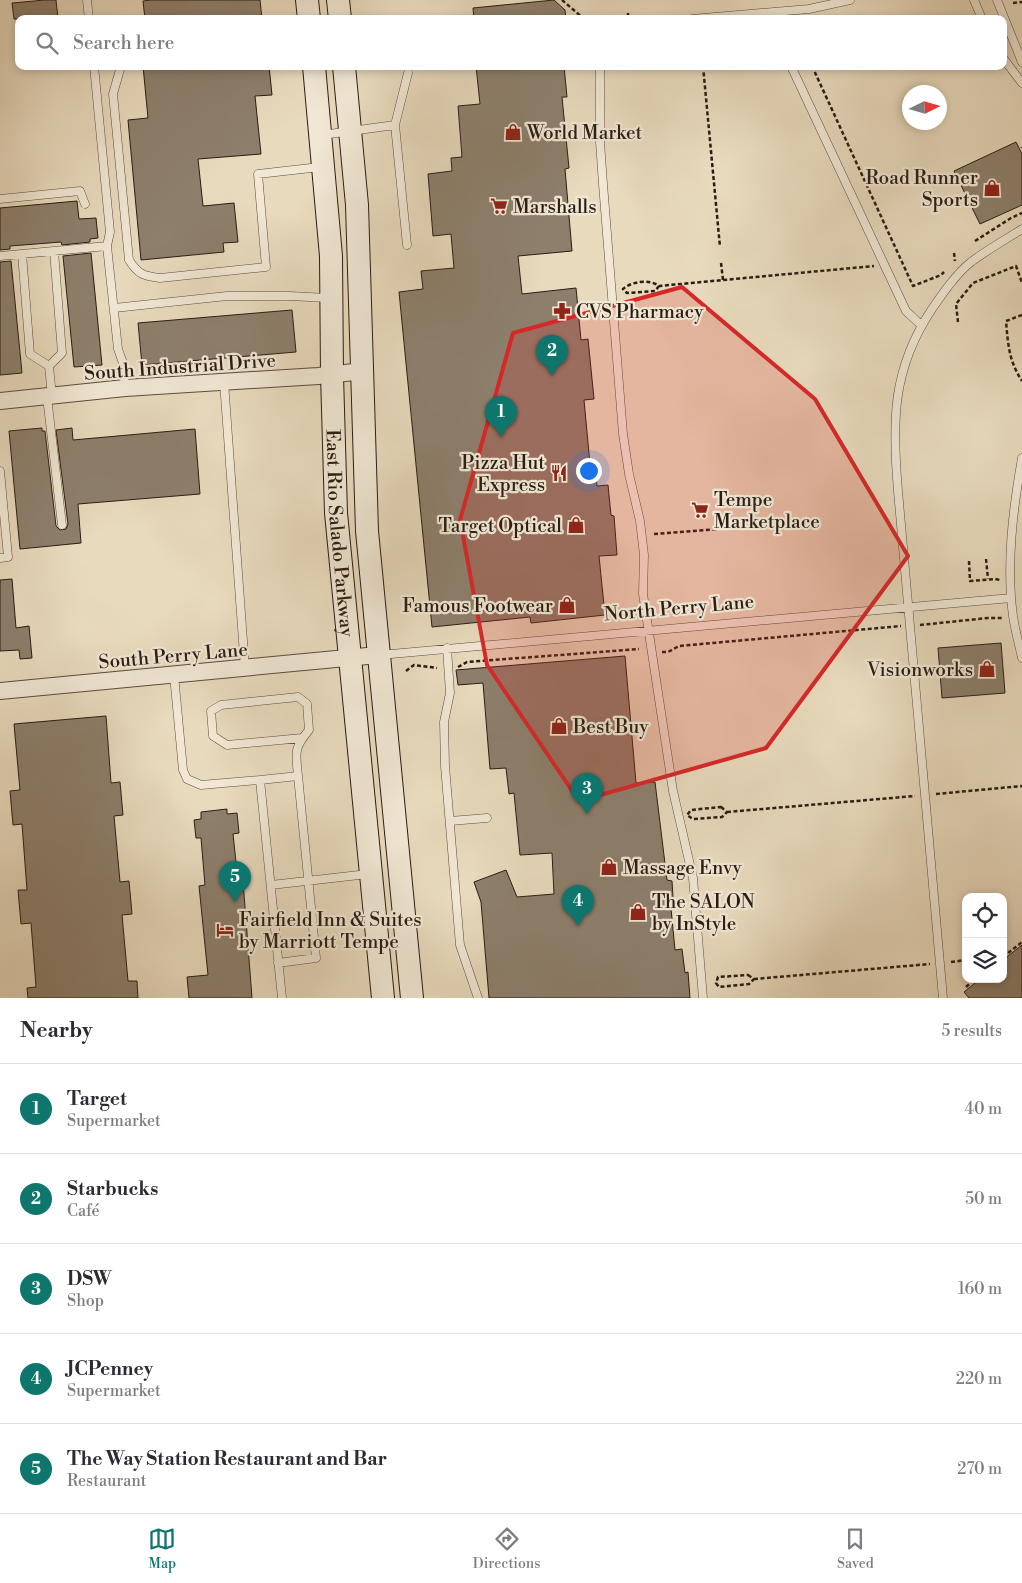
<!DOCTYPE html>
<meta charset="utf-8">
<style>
:root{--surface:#fff;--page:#f7f7f7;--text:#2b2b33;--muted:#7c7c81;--line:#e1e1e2;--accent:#0f766e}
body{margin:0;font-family:"Libre Bodoni",serif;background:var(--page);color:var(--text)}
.controls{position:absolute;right:15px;bottom:15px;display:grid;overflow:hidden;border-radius:10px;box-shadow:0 2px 8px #0003}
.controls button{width:45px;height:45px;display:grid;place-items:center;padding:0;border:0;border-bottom:1px solid var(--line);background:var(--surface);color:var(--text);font:25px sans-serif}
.compass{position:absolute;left:902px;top:85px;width:45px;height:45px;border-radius:50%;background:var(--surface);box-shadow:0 2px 8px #0003;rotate:85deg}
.you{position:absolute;left:588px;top:470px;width:18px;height:18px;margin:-12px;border:4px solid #fff;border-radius:50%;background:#1a73e8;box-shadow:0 0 0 8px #1a73e833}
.badge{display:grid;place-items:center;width:32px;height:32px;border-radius:50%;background:var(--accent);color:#fff;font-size:16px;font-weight:700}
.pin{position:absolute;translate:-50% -41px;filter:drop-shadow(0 1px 2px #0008)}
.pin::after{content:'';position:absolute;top:26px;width:18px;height:15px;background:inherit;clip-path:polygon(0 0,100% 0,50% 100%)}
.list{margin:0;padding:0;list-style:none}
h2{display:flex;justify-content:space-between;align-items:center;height:65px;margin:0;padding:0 20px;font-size:21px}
h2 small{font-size:16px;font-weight:400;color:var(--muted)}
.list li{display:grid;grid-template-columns:32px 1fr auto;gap:15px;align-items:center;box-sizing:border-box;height:90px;padding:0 20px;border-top:1px solid var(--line)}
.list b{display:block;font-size:19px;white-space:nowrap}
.list p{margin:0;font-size:16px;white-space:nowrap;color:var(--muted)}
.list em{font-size:16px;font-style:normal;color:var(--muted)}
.icon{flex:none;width:28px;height:28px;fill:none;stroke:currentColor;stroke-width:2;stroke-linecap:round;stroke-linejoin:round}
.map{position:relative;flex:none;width:1022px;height:998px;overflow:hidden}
.search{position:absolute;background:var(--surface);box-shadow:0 2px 8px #0003;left:15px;right:15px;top:15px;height:55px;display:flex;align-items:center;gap:12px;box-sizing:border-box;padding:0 18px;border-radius:10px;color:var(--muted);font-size:19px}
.sheet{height:515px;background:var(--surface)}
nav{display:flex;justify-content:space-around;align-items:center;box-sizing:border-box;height:70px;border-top:1px solid var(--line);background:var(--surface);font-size:14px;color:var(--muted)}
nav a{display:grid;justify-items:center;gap:2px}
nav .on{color:var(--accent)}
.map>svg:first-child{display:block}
.building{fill:#8d7f6c;stroke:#2a1c14}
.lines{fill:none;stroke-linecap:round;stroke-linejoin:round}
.lane-casing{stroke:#5a4c3e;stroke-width:9}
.street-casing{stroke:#5a4c3e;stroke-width:18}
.secondary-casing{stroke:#2a1c14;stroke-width:24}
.path{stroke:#2a1c14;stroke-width:2.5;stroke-dasharray:4 2.5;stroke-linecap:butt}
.lane{stroke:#f0e7d4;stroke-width:8}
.street{stroke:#f0e7d4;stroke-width:16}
.secondary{stroke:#f0e7d4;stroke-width:22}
.marked{fill:#d62828;fill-opacity:0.2;stroke:#d62828;stroke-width:4;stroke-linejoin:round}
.labels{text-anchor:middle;stroke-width:4.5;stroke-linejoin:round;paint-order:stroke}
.poi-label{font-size:19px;fill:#2a1c14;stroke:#f0e7d4;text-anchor:start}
.street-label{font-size:19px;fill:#2a1c14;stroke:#f0e7d4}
</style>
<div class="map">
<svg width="1022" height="998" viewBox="0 0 1022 998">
<rect width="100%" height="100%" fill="#e8dabd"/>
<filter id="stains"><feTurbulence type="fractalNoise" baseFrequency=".004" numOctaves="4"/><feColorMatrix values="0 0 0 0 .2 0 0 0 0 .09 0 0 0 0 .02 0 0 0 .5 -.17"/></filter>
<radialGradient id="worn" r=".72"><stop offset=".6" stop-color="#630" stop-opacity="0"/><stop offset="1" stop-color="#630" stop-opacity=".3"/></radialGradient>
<!-- building -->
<path class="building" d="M45,0h11l2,19h-44l-2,-16z
M151,0h109l2,19h-117l-2,-18z
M554,0l11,10 1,9h-92l-1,-11z
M143,66h126l3,29 -17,1 6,58 -63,5 5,47 31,-3 4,39 -15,1 1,9 -83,8 -13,-140 20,-2z
M476,66h88l3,31h-5l7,71 -4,1 7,82 -54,5 4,38 54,-6 5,52 7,-1 6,60 -10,1 7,75 5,-1 1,12 11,-1 3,30 3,1 3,39 -18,1 6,59 -74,8 -1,-6 -98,10 -33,-335 24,-3 -2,-18 33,-3 -3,-34 -18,2 -5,-62 24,-3 -1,-13 11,-1 -4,-51 22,-2z
M1016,142l6,12v51l-42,19 -26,-53z
M77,201l2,18 17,-1 2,20 -8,1v3l-28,3 -1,-3 -51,4v3l-10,1v-42z
M91,253l11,112 -28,2 -11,-111z
M11,261l11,112 -22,2v-113z
M292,310l4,42 -154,13 -4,-42z
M42,428v3h3l11,95 4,4 6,-1 2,-5 -12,-94 16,-2 1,12 122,-11 5,65 -122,10 3,39 -61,6 -11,-118z
M12,579l4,49 13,-2 3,32 -12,1 -1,-9 -19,1v-71z
M1001,643l4,50 -63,5 -4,-50z
M625,656l11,127 19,-1 12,98 5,1 1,16 -3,1 5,52 7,-1 3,24 3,-1 2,26h-201l-8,-96 -7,-20 32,-12 11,27 37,-3 -2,-41 -32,2 -6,-62 -5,1 -3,-26 -16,1 -7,-86 -25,2 -2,-15z
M106,716l5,67 9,-1 3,33 -9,1 6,66 9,-1 3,33 -10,1 6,66h9l1,17h-110l-1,-10 9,-1 -5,-64 -10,1 -3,-34h9l-5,-66 -9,1 -3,-34 10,-1 -6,-66z
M227,809v5l10,-1 2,20 -6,1 5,47h5l9,117h-63l-2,-21 21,-2 -9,-89 6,-1 -4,-47h-5l-2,-18 7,-1v-7z
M1022,945v53h-53l-5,-6 16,-13h23v-19z"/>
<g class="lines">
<!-- lane casing -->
<g class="lane-casing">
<path id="lane" d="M87,0l2,19
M974,0l8,19
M997,0l25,62
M692,19l117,-10 41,-9
M1003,58l19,25
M94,66l16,166 -3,14
M121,66l-8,28 16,166c9,14 14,16 31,18l106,-11 -8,-93 62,-7
M600,66v76l3,42 20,250 6,40 11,47 4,34 -1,39 30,197 20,87 10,120
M791,66l115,245 15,14
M395,125l12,120
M322,135l73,-10 13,-52
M0,199l80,-8 5,13
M22,254l8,100 19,12
M0,256l107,-10 11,103 5,14 2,25
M114,308l113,-12h63l38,2
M224,382l21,286
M47,397l15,128
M52,397l-3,-31 13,-13 -8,-102
M1022,458c-9,51 -16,106 -9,158 2,14 6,28 9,42
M0,471l8,86 -8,1
M447,648l3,45 -6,29 1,44 15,179 18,53
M380,655l631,-57
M174,675l9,95 4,9 14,6 59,-5 22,218
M298,776c-2,-23 -5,-27 11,-46l-2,-26 -9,-7 -77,8 -10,6 2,25 14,9 75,-7
M260,780l38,-4 18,182 -38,5
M450,821l37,-3
M271,885l97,-11
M943,998l-45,-507c-6,-70 -6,-122 34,-182 11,-16 24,-35 39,-47 16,-12 34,-22 51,-33"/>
</g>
<!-- street casing -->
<g class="street-casing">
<path id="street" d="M0,401l125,-13 193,-12 45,-5
M0,691l378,-36"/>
</g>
<!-- secondary casing -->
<g class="secondary-casing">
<g id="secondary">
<path d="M307,0l2,19"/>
<path d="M338,0l2,19"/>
<path id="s1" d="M314,66l17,190 1,119 4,138 47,485"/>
<path d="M344,66l13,139 10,326 45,467"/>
</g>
</g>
<!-- path -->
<path class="path" d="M562,0l21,18
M1013,3l9,-1
M628,13v6
M703,66l17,181
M812,66l101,220 28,-11 3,-3
M1022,147v1
M975,241l36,-23 11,-5
M954,253l1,8
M721,263l2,17
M659,286l-4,5 -28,2 -4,-4c9,-8 27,-10 36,-3l215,-20
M1022,315l-16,6c2,24 3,40 16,60
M958,322l-2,-18 17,-21 43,-17 6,17
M654,534l64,-5
M986,559l2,20
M969,561l1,20 25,-2 5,1
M920,625l68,-7h15
M662,652h6l11,-6 222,-20
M458,667l9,-5 172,-13
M406,671l8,-6 23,3
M936,794l86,-8
M721,807l6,5 -5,5 -29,2 -6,-4 4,-5z
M727,812l188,-16
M1003,957l19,-15
M951,962l15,-2
M748,975l6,4 -5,5 -30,3 -3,-4 2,-6z
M754,979l176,-15
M966,987l9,-8"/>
<!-- lane -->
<use href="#lane" class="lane"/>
<!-- street -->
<use href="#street" class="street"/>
<!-- secondary -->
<use href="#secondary" class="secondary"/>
</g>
<!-- marked area -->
<path class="marked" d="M682,287l133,112 93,157 -142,192 -187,53 -92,-136 -27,-145 53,-187z"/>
<!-- icons -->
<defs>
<g id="shop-bare" transform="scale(1.35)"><path d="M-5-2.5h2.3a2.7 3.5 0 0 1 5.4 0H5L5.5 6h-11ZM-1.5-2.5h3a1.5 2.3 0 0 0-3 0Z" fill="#8f2418" stroke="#f0e7d4" stroke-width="2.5" paint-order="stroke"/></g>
<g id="supermarket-bare" transform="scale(1.35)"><path d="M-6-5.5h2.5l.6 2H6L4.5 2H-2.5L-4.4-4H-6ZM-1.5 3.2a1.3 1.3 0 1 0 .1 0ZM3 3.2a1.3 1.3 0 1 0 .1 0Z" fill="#8f2418" stroke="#f0e7d4" stroke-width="2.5" paint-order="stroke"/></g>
<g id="pharmacy-bare" transform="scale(1.35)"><path d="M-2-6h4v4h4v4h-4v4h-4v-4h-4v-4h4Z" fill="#8f2418" stroke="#f0e7d4" stroke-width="2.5" paint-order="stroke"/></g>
<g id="restaurant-bare" transform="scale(1.35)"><path d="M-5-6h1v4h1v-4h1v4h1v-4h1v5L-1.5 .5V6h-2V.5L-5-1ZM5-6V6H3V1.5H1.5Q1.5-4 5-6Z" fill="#8f2418" stroke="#f0e7d4" stroke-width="2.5" paint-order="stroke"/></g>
<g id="hotel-bare" transform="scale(1.35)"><path d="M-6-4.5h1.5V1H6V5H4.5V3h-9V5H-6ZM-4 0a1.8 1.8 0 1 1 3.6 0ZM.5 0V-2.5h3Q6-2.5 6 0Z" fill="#8f2418" stroke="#f0e7d4" stroke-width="2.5" paint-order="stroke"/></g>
</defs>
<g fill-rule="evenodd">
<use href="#shop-bare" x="513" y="132"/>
<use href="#shop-bare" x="992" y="188"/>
<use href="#supermarket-bare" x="499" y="206"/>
<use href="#pharmacy-bare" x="562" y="311"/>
<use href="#restaurant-bare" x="559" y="473"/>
<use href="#supermarket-bare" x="700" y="510"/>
<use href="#shop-bare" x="576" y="525"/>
<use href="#shop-bare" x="567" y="605"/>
<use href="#shop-bare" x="987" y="669"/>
<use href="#shop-bare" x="559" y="726"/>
<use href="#shop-bare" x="609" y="867"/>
<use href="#shop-bare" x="638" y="912"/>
<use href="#hotel-bare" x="225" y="930"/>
</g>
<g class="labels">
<!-- poi labels -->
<g class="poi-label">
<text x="527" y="139">World Market</text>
<text x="978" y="184" text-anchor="end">Road Runner<tspan x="978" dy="22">Sports</tspan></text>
<text x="513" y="213">Marshalls</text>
<text x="576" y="318">CVS Pharmacy</text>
<text x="545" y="469" text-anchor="end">Pizza Hut<tspan x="545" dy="22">Express</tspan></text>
<text x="714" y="506">Tempe<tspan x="714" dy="22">Marketplace</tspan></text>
<text x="562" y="532" text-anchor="end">Target Optical</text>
<text x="553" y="612" text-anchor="end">Famous Footwear</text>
<text x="973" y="676" text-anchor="end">Visionworks</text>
<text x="573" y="733">Best Buy</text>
<text x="623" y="874">Massage Envy</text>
<text x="652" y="908">The SALON<tspan x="652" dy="22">by InStyle</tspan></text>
<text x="239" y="926">Fairfield Inn &amp; Suites<tspan x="239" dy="22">by Marriott Tempe</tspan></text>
</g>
<!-- street labels -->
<g class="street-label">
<text transform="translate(180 366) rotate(-4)" y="7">South Industrial Drive</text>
<text dy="7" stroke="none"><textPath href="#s1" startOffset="468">East Rio Salado Parkway</textPath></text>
<text transform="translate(679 607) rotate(-5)" y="7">North Perry Lane</text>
<text transform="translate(173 655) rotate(-5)" y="7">South Perry Lane</text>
</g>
</g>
<rect width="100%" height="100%" filter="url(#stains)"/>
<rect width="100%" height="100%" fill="url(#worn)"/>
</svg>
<div class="controls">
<button><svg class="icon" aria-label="locate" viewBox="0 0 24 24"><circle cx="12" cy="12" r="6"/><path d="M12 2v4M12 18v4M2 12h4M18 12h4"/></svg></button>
<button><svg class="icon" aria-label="layers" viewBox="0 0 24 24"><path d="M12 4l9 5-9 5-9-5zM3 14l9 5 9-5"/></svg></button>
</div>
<svg class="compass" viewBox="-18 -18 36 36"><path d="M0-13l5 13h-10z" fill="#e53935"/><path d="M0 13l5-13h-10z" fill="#7c7c81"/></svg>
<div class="you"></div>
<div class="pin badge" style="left:501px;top:437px">1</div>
<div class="pin badge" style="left:552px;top:376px">2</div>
<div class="pin badge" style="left:587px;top:814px">3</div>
<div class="pin badge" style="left:578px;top:926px">4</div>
<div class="pin badge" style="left:235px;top:902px">5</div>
<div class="search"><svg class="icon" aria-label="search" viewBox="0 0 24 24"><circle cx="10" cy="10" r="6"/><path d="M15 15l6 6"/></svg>Search here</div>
</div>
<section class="sheet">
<h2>Nearby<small>5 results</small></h2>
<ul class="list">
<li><span class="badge">1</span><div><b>Target</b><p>Supermarket</p></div><em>40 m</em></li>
<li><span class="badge">2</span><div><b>Starbucks</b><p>Café</p></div><em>50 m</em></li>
<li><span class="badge">3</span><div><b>DSW</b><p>Shop</p></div><em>160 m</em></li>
<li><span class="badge">4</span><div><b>JCPenney</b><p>Supermarket</p></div><em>220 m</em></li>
<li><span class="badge">5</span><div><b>The Way Station Restaurant and Bar</b><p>Restaurant</p></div><em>270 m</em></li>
</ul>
</section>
<nav>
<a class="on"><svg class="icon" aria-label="map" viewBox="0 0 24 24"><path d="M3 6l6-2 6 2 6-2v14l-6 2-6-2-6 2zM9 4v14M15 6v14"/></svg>Map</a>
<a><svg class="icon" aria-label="directions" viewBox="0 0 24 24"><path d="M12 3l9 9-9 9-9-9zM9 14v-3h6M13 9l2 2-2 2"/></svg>Directions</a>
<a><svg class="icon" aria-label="saved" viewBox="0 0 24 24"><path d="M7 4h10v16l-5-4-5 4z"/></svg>Saved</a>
</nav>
